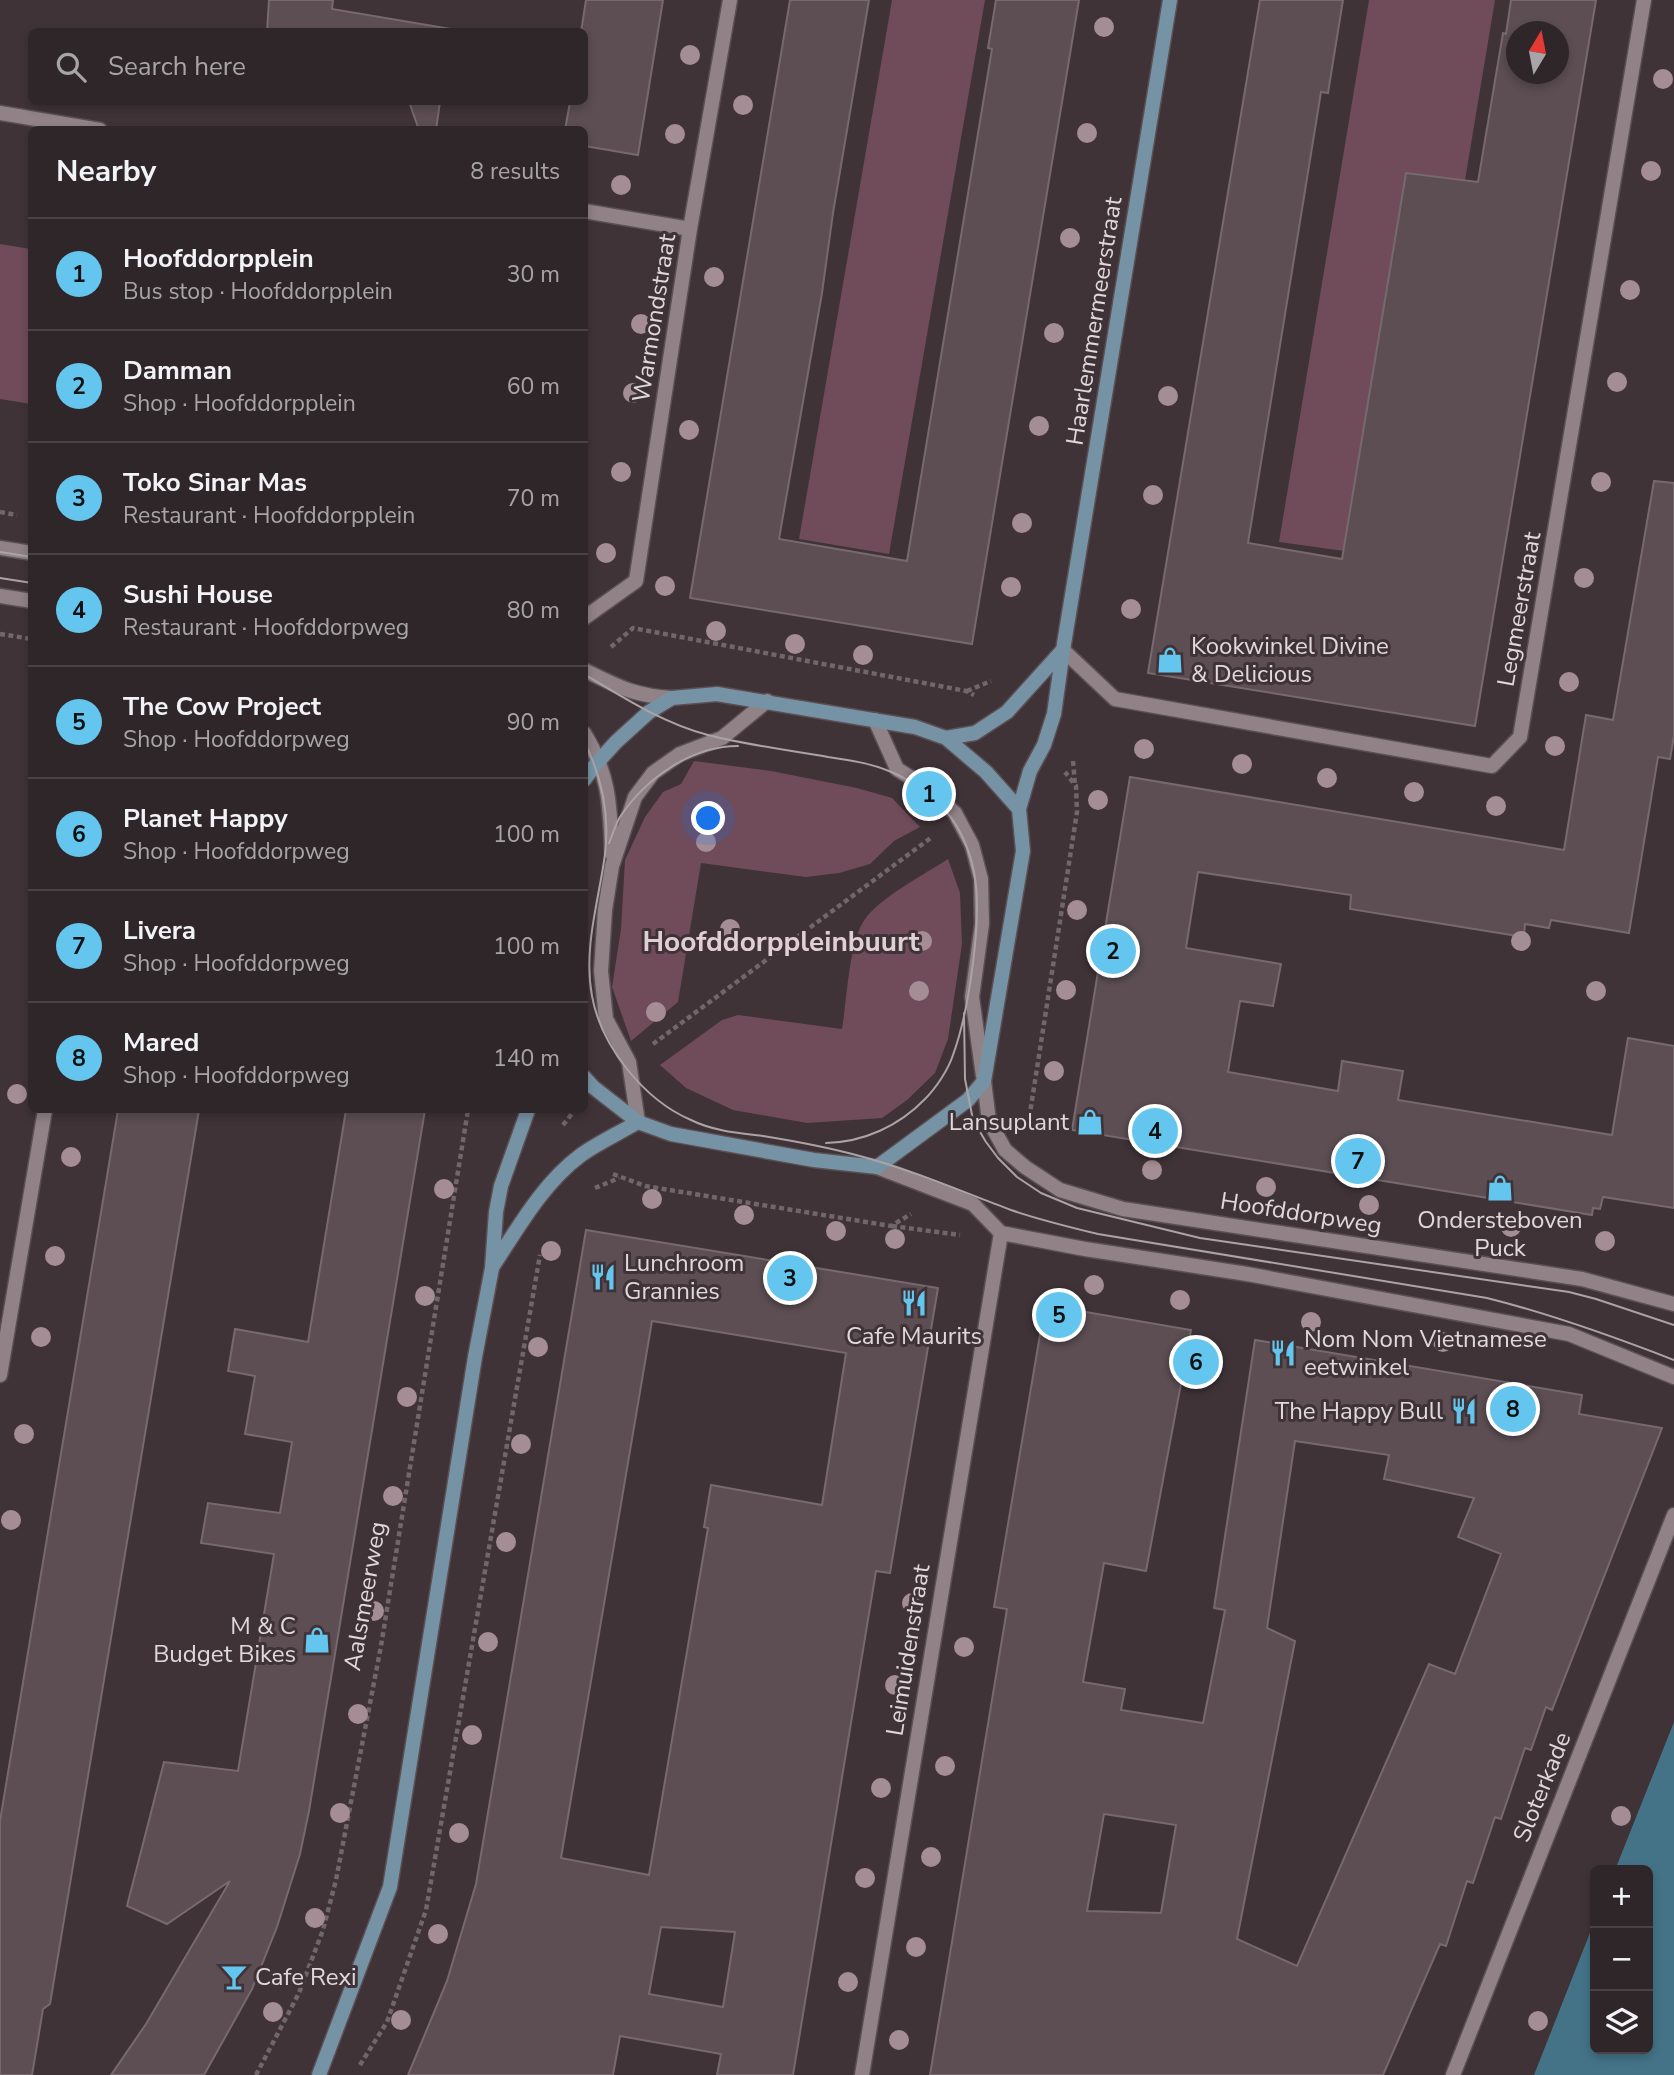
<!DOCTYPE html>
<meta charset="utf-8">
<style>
:root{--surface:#2f2629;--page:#3b3235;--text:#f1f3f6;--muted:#a7a5a8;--line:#4a4346;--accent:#64c5ee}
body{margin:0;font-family:"Nunito Sans",sans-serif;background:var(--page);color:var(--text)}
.controls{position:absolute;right:21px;bottom:21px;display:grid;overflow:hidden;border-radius:10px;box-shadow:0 4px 10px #0003}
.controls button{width:63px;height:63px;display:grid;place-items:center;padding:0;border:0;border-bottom:2px solid var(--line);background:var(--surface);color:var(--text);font:35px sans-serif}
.compass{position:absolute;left:1506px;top:21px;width:63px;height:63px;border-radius:50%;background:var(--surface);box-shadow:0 4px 10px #0003;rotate:10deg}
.you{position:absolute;left:709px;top:819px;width:24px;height:24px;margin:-18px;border:5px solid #fff;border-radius:50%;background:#1a73e8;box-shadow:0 0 0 10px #1a73e833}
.badge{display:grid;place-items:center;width:46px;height:46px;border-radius:50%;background:var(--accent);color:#111;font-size:23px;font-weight:700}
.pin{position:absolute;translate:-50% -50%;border:4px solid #fff;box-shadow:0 2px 7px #0006}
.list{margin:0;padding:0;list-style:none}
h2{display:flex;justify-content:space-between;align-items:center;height:91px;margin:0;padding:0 28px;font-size:30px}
h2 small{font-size:23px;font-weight:400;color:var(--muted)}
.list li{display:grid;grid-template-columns:46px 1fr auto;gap:21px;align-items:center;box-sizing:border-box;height:112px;padding:0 28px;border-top:2px solid var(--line)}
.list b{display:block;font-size:26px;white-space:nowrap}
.list p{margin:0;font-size:23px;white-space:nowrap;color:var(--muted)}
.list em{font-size:23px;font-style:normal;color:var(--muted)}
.icon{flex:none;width:38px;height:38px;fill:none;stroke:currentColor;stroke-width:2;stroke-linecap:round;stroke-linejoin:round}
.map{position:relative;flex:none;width:1674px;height:2075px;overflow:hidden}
.search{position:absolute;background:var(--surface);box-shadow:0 4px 10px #0003;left:28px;top:28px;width:560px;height:77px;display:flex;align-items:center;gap:18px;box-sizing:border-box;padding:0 24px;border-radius:10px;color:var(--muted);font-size:26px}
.panel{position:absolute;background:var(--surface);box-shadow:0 4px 10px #0003;left:28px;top:126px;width:560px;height:987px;border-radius:10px}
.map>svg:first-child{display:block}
.green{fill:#704b59}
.water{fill:#447388}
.building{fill:#5c4e53;stroke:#77696e;stroke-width:2;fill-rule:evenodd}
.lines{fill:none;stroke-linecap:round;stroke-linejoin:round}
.service-casing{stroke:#5a4f54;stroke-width:17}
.minor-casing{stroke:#5a4f54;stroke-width:17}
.tertiary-casing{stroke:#5a4f54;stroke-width:17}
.secondary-casing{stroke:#5a4f54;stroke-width:17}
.path{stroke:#71666a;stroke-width:4.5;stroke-dasharray:5 3.5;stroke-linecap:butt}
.service{stroke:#908287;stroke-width:14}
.minor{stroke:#908287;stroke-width:14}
.tertiary{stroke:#908287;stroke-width:14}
.secondary{stroke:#7693a6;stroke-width:14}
.tram{stroke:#aca3a6;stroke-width:2}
.tree{fill:#a48d95}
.labels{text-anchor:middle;stroke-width:6;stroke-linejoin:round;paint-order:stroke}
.street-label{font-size:24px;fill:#e0d8db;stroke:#3f3337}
.poi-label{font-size:24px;fill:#e0d8db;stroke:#3f3337;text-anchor:start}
.quarter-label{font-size:28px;font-weight:bold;fill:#e0d0d5;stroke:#3f3337}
</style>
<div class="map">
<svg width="1674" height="2075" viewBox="0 0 1674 2075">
<rect width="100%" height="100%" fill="#3f3337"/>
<!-- green -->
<path class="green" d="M892,0h93l-96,554 -90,-15z
M1369,0h126l-93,559 -123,-17z
M0,244l31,5v155l-31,-5z
M694,761l77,10 86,17 35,10 28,29 -26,14 -24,23 -31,9 -33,4 -105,-14 -23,139 -47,39 -19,-54 9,-58 4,-69 20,-43 18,-25 18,-8z
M948,859l12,34 2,51 -14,95 -13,34 -28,27 -25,18 -75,5 -74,-13 -47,-22 -26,-23 62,-45 16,-5 104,14c5,-29 7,-88 23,-110 16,-22 60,-45 83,-60z"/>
<!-- water -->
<path class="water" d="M1674,1722v353h-140l61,-155v129h53v-179h-33z"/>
<!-- building -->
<path class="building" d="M269,0h64l-1,9 119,20 -1,3h-183z
M586,0h77l-25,155 -54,-9v-16h-19l5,-28h14v-70h-3z
M790,0h79l-36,213 -11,80 -43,246 128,22 85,-512 -4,-1 8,-48h83l-107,644 -282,-46z
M1260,0h83l-15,93 -7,-1 -73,451 94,16 64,-386 72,9 25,-149 3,1 5,-34h85l-121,726 -327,-53zM1516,32h42v42h-42z
M404,102h36l-4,28h-17l-10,-28z
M1654,481l20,2v253l-4,23 -12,-2 -29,176 -78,-13 -2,8 -24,-4 -1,13 -174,-28 1,-14 -153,-23 -12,76 95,16 -8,42 -33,-5 -12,71 110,19 4,-30 61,10 -5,29 214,35 16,-97 46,8v162l-71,-11 -3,12 -7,-1 -1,7 -520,-85 58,-353 434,73 22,-135 27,5z
M118,1110h81l-149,894 -7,5 -11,66h-32v-254z
M346,1110h79l-116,701 -9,43 -23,73 -25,62 -48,86h-93l35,-51 84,-143 -63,43 -40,-18 37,-144 74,9 36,-217 -73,-11 7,-40 72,10 12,-71 -47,-8 10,-58 -27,-5 7,-42 73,13z
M586,1230l352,58 -48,285 -14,-2 -83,504h-76l4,-21 -101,-18 -7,39h-205l39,-94 29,-97zM652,1321l194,32 -24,152 -111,-20 -7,42 4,1 -59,347 -88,-17zM661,1927l74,5 -12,75 -74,-13z
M1045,1305l146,25 -45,241 -42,-8 -21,119 42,7 -4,21 82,13 22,-113 -11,-2 41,-268 327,55 -3,19 83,14 -110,282 -6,-3 -15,43 -6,-2 -24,71 -6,-2 -22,66 -6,-2 -21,65 -6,-2 -57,131h-453l77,-466 -13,-2zM1295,1441l94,14 -5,24 90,19 -16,39 43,17 -46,120 -26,-10 -132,302 -60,-27 58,-298 -28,-13zM1104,1814l72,11 -15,88 -74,-2z"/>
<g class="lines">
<!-- service casing -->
<g class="service-casing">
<path id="service" d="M875,720l22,49 35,22 23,22 17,32 9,34 1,45 -10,73 11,79
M584,733c26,42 26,74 28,121
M638,1122l-9,-60 -23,-43 -5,-48 4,-61 7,-44 23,-69 18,-24 27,-19 42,-16 45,-37"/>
</g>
<!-- minor casing -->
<g class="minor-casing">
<path id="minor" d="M0,113l100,17
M584,211l106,18
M584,618l52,-37 54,-352 40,-229
M1063,650l52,49 377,67 28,-29 124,-737
M0,1375l45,-265
M862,2075l139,-842
M1453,2075l221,-560"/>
</g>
<!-- tertiary casing -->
<g class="tertiary-casing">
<path id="tertiary" d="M0,548l32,5
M0,596l32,5
M584,670c33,16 50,26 88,28
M984,1081l5,40 16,29 20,17 35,23 63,19 459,70 92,25
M877,1167l96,37 28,29 84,16 162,25 322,60 105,43"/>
</g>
<!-- secondary casing -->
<g class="secondary-casing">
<path id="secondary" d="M946,738l29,-5 32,-21 55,-61
M584,780l12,-16 20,-22 33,-30 23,-14 45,-4 198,33 31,11 40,34 33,37 4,42 -39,230 -16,19 -91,67 -63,-7 -143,-26 -33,-12 -45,-35 -9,-10
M1019,809l11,-38 14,-26 10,-31 9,-64 107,-650
M493,1266c25,-38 50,-83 88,-111 17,-12 38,-22 57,-33
M319,2075l71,-188 85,-530 17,-89 4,-56 5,-26 27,-76"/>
</g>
<!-- path -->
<path class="path" d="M0,512l17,3
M0,634l32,5
M611,647l22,-19 333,63 8,4
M967,691l24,-10
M1073,761l2,23
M653,1044l279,-207
M563,1125l12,-15
M1028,1126l49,-314 -1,-26 -11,-14
M613,1174l32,12 246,40 20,-12
M595,1188l24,-10
M892,1226l68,9
M360,2065l27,-43 39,-112 114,-655
M256,2075l43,-82 24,-63 13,-50 45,-234 87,-536"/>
<!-- service -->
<use href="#service" class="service"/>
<!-- minor -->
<use href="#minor" class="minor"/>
<!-- tertiary -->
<use href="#tertiary" class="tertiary"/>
<!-- secondary -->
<use href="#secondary" class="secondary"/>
<!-- tram -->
<path class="tram" d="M0,552l32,5
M0,578l32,5
M584,674c40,24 79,49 124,61 39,10 80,15 120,22 21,3 41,6 61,14 13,5 26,13 37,21 26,19 42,49 48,80 9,45 -5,139 -21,183 -5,15 -17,33 -28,44 -26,27 -61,43 -99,44
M584,741c18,36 26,72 21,113 -6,46 -22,94 -13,142 9,50 52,104 99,124 22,11 48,13 72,16 31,5 63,11 93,19 54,14 104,36 155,55 29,10 58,17 87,24l389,64c64,16 125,38 187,62
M609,843c4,-9 6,-18 11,-26 25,-38 71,-71 118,-71
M964,1013l1,66 8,41 13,22 12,16 19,19 24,16 36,15 123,30 369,54 27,7 78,26"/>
</g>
<!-- trees -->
<g class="tree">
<circle cx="1104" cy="27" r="10"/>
<circle cx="690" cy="55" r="10"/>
<circle cx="1663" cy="79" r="10"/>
<circle cx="743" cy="105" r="10"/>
<circle cx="1087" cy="133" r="10"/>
<circle cx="675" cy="134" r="10"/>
<circle cx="1651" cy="171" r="10"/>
<circle cx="621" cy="185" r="10"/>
<circle cx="1070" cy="238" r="10"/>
<circle cx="714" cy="277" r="10"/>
<circle cx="1630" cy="290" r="10"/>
<circle cx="641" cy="324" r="10"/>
<circle cx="1054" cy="333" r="10"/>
<circle cx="1617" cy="382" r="10"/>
<circle cx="633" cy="393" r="10"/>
<circle cx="1168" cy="396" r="10"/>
<circle cx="1039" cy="426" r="10"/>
<circle cx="689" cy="430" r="10"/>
<circle cx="621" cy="472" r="10"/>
<circle cx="1601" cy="482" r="10"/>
<circle cx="1153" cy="495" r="10"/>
<circle cx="1022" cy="523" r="10"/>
<circle cx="606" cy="553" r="10"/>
<circle cx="1584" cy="578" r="10"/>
<circle cx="665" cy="586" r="10"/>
<circle cx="1011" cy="587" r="10"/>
<circle cx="1131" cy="609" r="10"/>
<circle cx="716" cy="631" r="10"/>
<circle cx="795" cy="644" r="10"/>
<circle cx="863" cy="655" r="10"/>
<circle cx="1569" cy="682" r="10"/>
<circle cx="1555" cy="746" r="10"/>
<circle cx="1144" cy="749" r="10"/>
<circle cx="1242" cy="764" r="10"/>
<circle cx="1327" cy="778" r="10"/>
<circle cx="1414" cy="792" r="10"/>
<circle cx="1098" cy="800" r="10"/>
<circle cx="1496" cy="806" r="10"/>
<circle cx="706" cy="842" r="10"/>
<circle cx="1077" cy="910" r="10"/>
<circle cx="730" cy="929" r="10"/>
<circle cx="922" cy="941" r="10"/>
<circle cx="1521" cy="941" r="10"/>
<circle cx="1066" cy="990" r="10"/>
<circle cx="919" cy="991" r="10"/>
<circle cx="1596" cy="991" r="10"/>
<circle cx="656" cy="1012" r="10"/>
<circle cx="1054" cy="1071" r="10"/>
<circle cx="17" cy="1094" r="10"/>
<circle cx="71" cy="1157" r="10"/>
<circle cx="1152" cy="1170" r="10"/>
<circle cx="1266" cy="1187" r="10"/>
<circle cx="444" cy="1189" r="10"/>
<circle cx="652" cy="1199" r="10"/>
<circle cx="1369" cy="1205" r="10"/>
<circle cx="744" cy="1215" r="10"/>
<circle cx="1511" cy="1227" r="10"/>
<circle cx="836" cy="1231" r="10"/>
<circle cx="895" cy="1239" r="10"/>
<circle cx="1605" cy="1241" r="10"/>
<circle cx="551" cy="1251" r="10"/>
<circle cx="55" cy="1256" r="10"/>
<circle cx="1094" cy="1285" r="10"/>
<circle cx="425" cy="1296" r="10"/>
<circle cx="1180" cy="1300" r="10"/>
<circle cx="1311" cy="1322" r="10"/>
<circle cx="41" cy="1337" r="10"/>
<circle cx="1443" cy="1342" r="10"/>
<circle cx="538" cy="1347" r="10"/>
<circle cx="407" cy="1397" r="10"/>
<circle cx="24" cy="1434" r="10"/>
<circle cx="521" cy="1444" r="10"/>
<circle cx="393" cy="1496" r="10"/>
<circle cx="11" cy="1520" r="10"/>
<circle cx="506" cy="1542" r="10"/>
<circle cx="912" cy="1603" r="10"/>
<circle cx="374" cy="1611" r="10"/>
<circle cx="488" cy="1642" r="10"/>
<circle cx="964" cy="1647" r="10"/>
<circle cx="895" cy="1685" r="10"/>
<circle cx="358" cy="1714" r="10"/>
<circle cx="472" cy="1735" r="10"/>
<circle cx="945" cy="1766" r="10"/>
<circle cx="881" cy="1788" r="10"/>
<circle cx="340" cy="1813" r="10"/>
<circle cx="1621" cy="1816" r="10"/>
<circle cx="459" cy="1833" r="10"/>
<circle cx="931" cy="1857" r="10"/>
<circle cx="865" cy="1878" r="10"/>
<circle cx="315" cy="1918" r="10"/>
<circle cx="438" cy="1934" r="10"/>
<circle cx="916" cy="1947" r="10"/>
<circle cx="848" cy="1982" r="10"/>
<circle cx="273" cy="2012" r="10"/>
<circle cx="401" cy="2020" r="10"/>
<circle cx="1538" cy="2021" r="10"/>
<circle cx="899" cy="2040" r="10"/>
</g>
<!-- icons -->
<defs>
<g id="shop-bare" transform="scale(2.1)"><path d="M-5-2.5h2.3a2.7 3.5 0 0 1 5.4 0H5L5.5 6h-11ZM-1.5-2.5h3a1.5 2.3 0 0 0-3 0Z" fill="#64c5ee" stroke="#3f3337" stroke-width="2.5" paint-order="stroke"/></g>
<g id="restaurant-bare" transform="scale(2.1)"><path d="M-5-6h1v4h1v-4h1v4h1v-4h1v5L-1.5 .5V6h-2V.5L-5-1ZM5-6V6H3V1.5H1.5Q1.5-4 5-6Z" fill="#64c5ee" stroke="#3f3337" stroke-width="2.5" paint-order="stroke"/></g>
<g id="bar-bare" transform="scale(2.1)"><path d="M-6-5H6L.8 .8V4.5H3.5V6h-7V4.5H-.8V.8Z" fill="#64c5ee" stroke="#3f3337" stroke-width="2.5" paint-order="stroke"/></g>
</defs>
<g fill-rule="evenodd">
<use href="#shop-bare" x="1170" y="660"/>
<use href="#shop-bare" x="1090" y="1122"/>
<use href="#shop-bare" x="1500" y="1188"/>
<use href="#restaurant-bare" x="603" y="1277"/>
<use href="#restaurant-bare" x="914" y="1303"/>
<use href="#restaurant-bare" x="1283" y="1353"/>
<use href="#restaurant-bare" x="1464" y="1411"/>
<use href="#shop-bare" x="317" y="1640"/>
<use href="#bar-bare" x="234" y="1977"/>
</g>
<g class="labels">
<!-- street labels -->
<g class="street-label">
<text transform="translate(654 318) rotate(-81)" y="8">Warmondstraat</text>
<text transform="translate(1094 321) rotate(-81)" y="8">Haarlemmermeerstraat</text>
<text transform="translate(1519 609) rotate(-80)" y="8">Legmeerstraat</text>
<text transform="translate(1301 1213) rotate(9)" y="8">Hoofddorpweg</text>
<text transform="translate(365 1596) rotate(-80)" y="8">Aalsmeerweg</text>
<text transform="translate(908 1650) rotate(-81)" y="8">Leimuidenstraat</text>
<text transform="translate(1542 1787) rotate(-68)" y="8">Sloterkade</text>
</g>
<!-- poi labels -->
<g class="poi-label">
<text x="1191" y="654">Kookwinkel Divine<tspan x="1191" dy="28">&amp; Delicious</tspan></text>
<text x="1069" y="1130" text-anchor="end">Lansuplant</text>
<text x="1500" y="1228" text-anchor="middle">Ondersteboven<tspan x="1500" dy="28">Puck</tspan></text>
<text x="624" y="1271">Lunchroom<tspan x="624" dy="28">Grannies</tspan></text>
<text x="914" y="1344" text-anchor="middle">Cafe Maurits</text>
<text x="1304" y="1347">Nom Nom Vietnamese<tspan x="1304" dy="28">eetwinkel</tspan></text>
<text x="1443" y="1419" text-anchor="end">The Happy Bull</text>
<text x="296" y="1634" text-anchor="end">M &amp; C<tspan x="296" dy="28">Budget Bikes</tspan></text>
<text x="255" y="1985">Cafe Rexi</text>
</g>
<!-- quarter labels -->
<g class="quarter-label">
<text x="781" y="951">Hoofddorppleinbuurt</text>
</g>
</g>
</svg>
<div class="controls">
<button>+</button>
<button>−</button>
<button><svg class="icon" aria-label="layers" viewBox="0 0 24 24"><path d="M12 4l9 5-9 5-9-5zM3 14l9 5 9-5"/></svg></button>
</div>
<svg class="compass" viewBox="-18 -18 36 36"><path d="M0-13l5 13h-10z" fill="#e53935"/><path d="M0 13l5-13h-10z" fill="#a7a5a8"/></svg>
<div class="you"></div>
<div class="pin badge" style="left:929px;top:794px">1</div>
<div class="pin badge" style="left:1113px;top:951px">2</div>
<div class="pin badge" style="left:790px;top:1278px">3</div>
<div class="pin badge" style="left:1155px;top:1131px">4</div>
<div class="pin badge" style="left:1059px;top:1315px">5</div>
<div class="pin badge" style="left:1196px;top:1362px">6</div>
<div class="pin badge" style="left:1358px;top:1161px">7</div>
<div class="pin badge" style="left:1513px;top:1409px">8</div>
<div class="search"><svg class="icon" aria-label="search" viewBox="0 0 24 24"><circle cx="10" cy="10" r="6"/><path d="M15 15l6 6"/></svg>Search here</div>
<section class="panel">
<h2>Nearby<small>8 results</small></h2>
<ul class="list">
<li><span class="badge">1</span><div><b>Hoofddorpplein</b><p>Bus stop · Hoofddorpplein</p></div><em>30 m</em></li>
<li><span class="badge">2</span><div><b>Damman</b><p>Shop · Hoofddorpplein</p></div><em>60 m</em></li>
<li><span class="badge">3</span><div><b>Toko Sinar Mas</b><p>Restaurant · Hoofddorpplein</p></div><em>70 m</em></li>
<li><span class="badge">4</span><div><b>Sushi House</b><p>Restaurant · Hoofddorpweg</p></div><em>80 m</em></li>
<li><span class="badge">5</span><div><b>The Cow Project</b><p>Shop · Hoofddorpweg</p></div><em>90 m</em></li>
<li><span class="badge">6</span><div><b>Planet Happy</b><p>Shop · Hoofddorpweg</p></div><em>100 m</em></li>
<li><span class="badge">7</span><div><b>Livera</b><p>Shop · Hoofddorpweg</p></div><em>100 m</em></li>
<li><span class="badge">8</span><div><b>Mared</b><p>Shop · Hoofddorpweg</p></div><em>140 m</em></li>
</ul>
</section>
</div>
